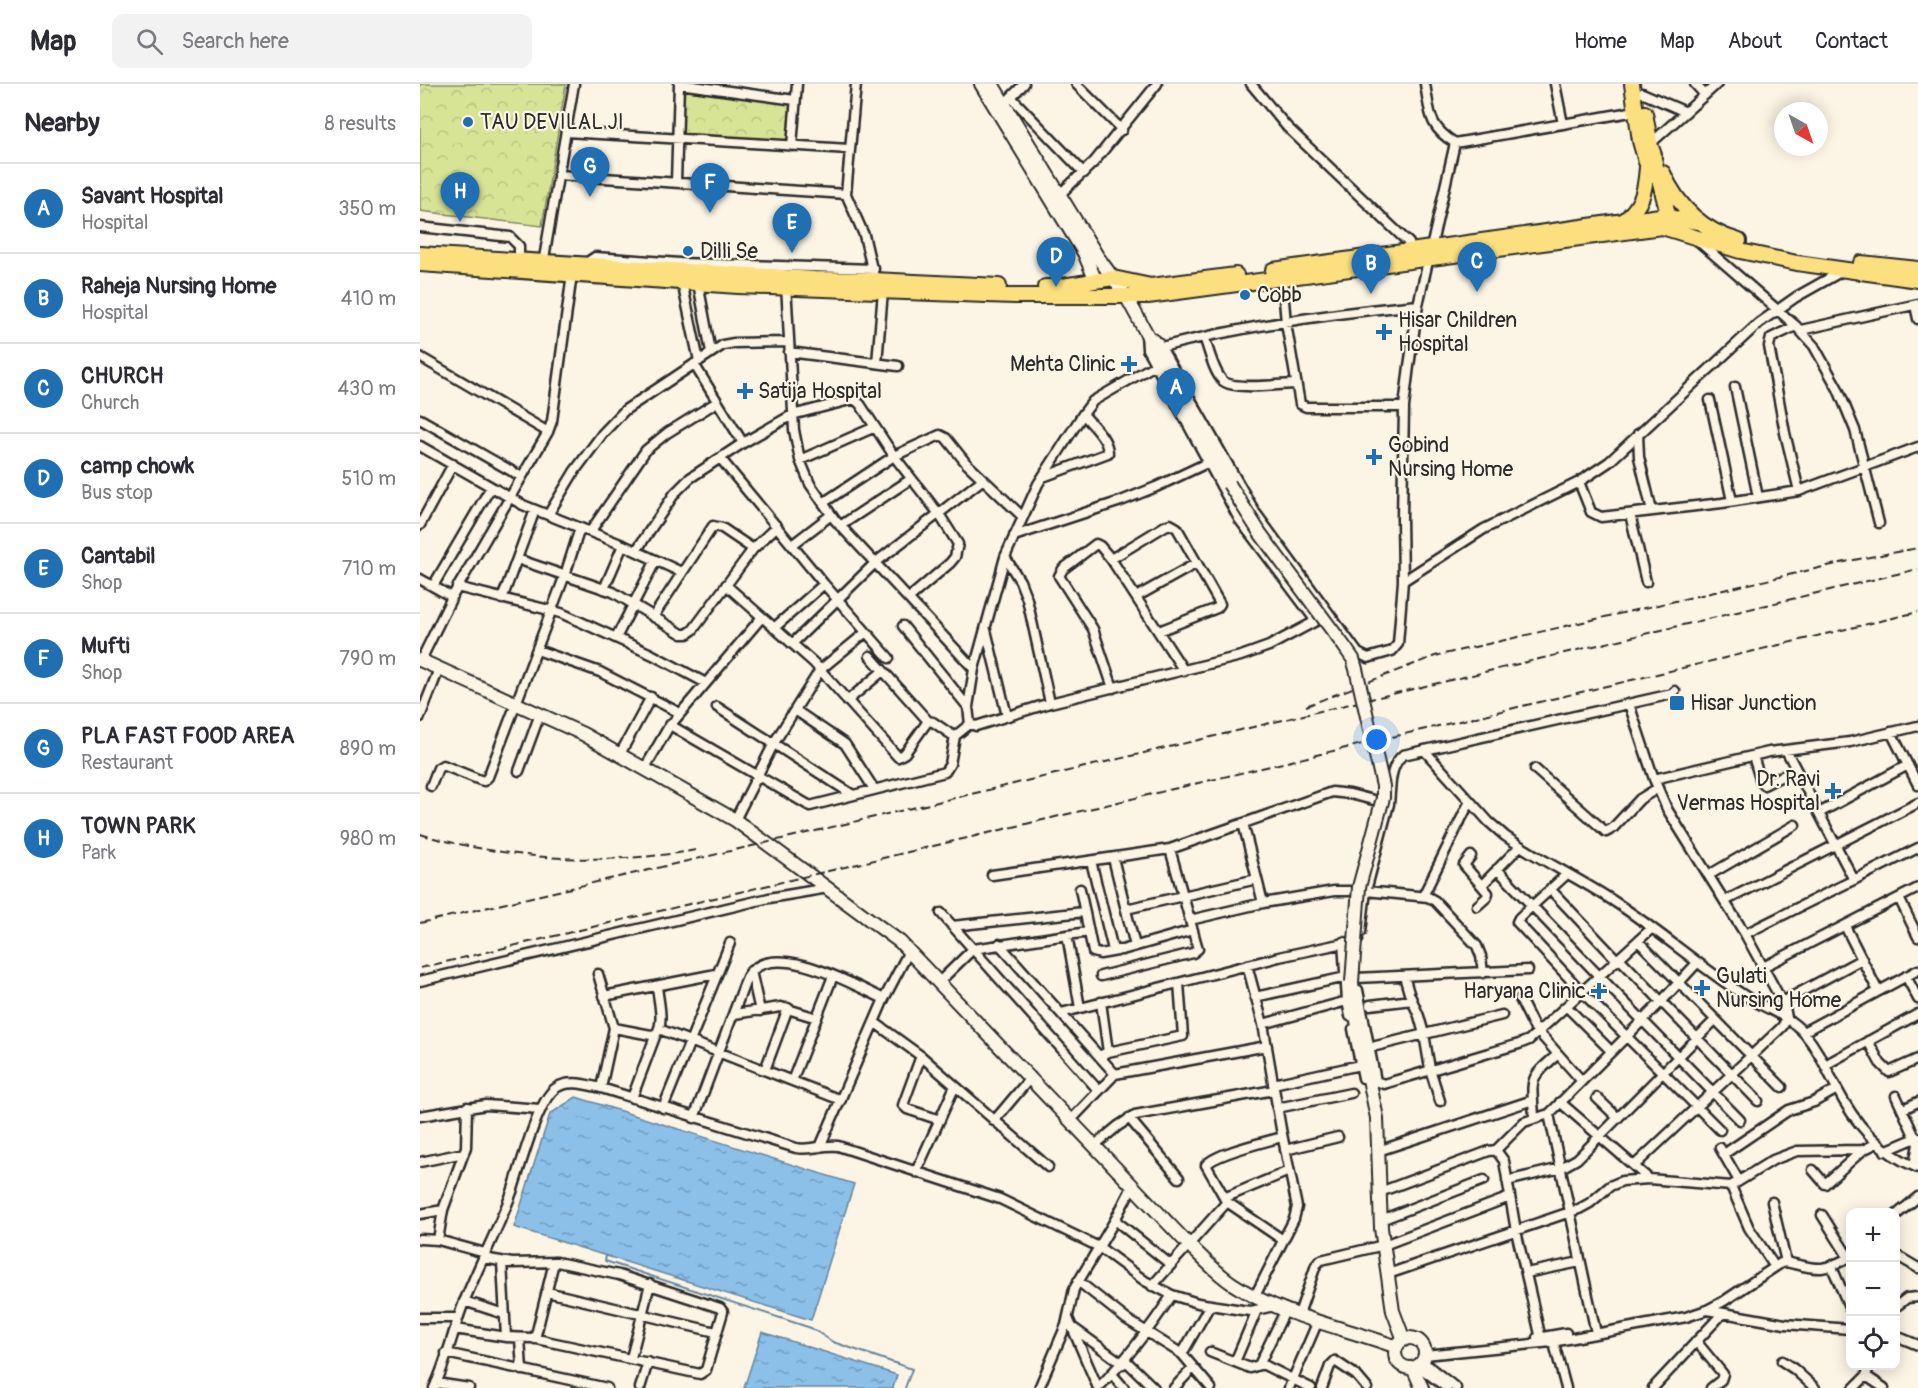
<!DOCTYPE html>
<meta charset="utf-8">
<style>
:root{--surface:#fff;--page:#f2f2f3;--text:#2b2b33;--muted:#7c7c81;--line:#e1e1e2;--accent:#1f6fb2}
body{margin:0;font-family:Pangolin,sans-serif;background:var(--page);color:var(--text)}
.controls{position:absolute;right:18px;bottom:18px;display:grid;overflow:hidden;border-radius:12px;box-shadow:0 3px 15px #0003}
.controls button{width:54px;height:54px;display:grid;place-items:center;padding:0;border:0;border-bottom:2px solid var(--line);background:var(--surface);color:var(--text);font:30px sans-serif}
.compass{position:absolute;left:1354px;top:18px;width:54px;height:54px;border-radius:50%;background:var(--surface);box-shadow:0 3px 15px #0003;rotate:140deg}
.you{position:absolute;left:957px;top:656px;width:21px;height:21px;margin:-15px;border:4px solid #fff;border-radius:50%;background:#1a73e8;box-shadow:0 0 0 9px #1a73e833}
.badge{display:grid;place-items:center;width:39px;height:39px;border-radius:50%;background:var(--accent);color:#fff;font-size:20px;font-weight:700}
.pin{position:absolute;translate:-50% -50px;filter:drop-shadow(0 2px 3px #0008)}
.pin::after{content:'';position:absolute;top:32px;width:21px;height:18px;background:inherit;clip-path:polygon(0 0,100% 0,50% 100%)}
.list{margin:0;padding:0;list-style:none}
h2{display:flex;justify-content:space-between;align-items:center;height:78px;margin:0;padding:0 24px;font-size:26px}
h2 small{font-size:20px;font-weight:400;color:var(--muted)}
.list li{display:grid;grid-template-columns:39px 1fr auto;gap:18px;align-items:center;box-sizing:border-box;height:90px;padding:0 24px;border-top:2px solid var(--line)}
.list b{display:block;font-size:22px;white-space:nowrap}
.list p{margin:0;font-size:20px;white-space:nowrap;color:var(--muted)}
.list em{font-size:20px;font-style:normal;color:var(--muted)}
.icon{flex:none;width:33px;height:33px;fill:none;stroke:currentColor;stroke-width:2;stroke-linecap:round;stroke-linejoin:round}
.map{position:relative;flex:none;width:1498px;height:1304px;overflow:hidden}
header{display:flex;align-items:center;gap:36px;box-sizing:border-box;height:84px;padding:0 30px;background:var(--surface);border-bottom:2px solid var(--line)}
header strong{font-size:28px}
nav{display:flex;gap:33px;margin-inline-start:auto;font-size:21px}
.search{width:420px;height:54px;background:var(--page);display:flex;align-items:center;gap:15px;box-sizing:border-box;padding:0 21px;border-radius:12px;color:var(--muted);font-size:22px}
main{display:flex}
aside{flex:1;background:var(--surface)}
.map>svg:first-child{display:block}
.park{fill:url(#park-crowns);stroke:#818860;stroke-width:1.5}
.water{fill:url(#water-ripples);stroke:#65849d;stroke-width:1.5}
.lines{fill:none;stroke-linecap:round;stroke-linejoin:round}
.stream{stroke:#65849d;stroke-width:2}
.street-casing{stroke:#2b2b2b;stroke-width:13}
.secondary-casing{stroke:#2b2b2b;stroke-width:16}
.primary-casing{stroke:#2b2b2b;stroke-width:18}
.street{stroke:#fcf5e5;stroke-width:8}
.secondary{stroke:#fcf5e5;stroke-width:12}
.primary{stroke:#fce080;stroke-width:14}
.rail{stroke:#2b2b2b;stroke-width:2;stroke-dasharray:9 4.5;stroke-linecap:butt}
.secondary-bridge-casing{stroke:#2b2b2b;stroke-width:16;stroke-linecap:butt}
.secondary-bridge{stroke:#fcf5e5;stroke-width:12}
.poi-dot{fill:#1f6fb2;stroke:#fcf5e5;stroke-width:2}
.labels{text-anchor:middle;stroke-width:4.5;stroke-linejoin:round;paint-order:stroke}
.poi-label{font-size:21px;fill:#2b2b2b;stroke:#fcf5e5;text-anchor:start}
</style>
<header>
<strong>Map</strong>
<div class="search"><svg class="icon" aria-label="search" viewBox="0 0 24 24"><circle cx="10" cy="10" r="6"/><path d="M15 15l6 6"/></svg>Search here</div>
<nav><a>Home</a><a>Map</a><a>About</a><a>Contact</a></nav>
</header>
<main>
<aside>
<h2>Nearby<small>8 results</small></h2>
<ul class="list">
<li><span class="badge">A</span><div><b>Savant Hospital</b><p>Hospital</p></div><em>350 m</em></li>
<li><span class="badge">B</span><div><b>Raheja Nursing Home</b><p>Hospital</p></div><em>410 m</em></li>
<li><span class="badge">C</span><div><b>CHURCH</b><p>Church</p></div><em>430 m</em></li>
<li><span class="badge">D</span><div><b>camp chowk</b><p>Bus stop</p></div><em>510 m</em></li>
<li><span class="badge">E</span><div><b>Cantabil</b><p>Shop</p></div><em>710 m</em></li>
<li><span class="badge">F</span><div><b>Mufti</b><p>Shop</p></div><em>790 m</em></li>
<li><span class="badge">G</span><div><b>PLA FAST FOOD AREA</b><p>Restaurant</p></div><em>890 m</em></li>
<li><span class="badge">H</span><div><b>TOWN PARK</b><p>Park</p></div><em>980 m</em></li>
</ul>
</aside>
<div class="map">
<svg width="1498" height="1304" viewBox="0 0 1498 1304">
<defs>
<pattern id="park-crowns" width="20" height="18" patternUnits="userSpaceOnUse" patternTransform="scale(1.5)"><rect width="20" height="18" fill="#d7e496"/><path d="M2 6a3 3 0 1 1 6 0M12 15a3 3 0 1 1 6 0" fill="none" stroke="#b9c481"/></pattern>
<pattern id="water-ripples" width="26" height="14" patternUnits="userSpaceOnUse" patternTransform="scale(1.5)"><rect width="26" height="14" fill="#8cc0e9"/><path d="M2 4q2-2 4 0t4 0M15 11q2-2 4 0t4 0" fill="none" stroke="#739cbd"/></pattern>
</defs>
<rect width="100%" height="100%" fill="#fcf5e5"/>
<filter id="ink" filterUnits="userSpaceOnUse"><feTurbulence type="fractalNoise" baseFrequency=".0167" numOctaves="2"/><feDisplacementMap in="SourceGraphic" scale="12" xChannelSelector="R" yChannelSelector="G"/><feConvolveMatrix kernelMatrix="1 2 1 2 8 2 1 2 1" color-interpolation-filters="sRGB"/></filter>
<g filter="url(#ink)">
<!-- park -->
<path class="park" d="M0,0h146l-24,142 -122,-15z
M263,4l107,16 -2,38 -107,-8z"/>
<!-- water -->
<path class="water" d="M156,1013l278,87 -43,136 -297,-93 36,-113z
M342,1248l135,43 -4,13h-149z"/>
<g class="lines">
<!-- stream -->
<path class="stream" d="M186,1172l-1,5 206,67 22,14 79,27 -7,19"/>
<!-- street casing -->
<g class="street-casing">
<path id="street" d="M259,0l116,16
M436,0l-10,110 18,41 9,38
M656,0l46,46
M831,0l36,43 122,116 4,11
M1005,0c5,28 3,43 30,59l181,-32
M1135,0l8,40
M1275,0l10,11
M1222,9l44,19
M591,13l73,76
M587,17l17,-17
M146,48l283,17
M1230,60l67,-60
M372,62l5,-62
M138,91l288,19
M256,98l3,-98
M636,114l38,-36 63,-78
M0,143l90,10 9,9v14
M1277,156l99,86 18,20 24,43 17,41 24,93
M123,180l31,-180
M167,181l2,-4 6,-4 85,6 194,6
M862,194l4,45 14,81 6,3h98
M262,198l17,79
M278,199l13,69
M366,200l8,146 6,30 10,24 25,36 139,149
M1495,221l3,14
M1376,242l-25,12 -2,8 16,87 14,58
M1381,246l117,-26
M784,253c5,13 9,33 18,43 10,11 59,4 74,4
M741,263c84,-21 171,-34 257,-42
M369,268l109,14
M0,273l128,75
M457,279l6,-72
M274,280l49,79
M735,281l-62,36 -10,13 -45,70 -33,73 -31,112 -6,38 2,17 6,2 74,-23 191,-47 28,-10 47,-25
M1315,303l23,110
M1290,316l22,101
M0,335l102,58
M1218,350l1,23 13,54
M0,362l103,59 100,40 58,27
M300,374l104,126 65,74
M380,376l75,-33
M623,393l65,-24c0,-15 -16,-28 -25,-39
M1159,398l12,30 10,5 121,-14 77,-12 119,-44
M403,419l71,-47 46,-21 6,3 20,25 56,53
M1210,430l16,68
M128,431l26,-43 29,-39 22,-23 98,-65 11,-2 54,-1
M0,441l33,-61
M420,442l71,-47
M170,448l56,-82 21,-17 50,-31
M594,452l107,-35 35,-14 51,-24
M372,461l39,-30
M216,467l39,-58 15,-15 53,-35 49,-28 62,-16 6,5 34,52 45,58 19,30 -3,13 -5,6 -41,35
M585,473l15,24 7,18 23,104
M97,475l96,33 69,42h5l6,-4 60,-81 24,-23
M691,475l54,-33 5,-2 7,4 43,76 -3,4 -58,23
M0,495l32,18
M983,497l81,-52 95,-47 30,-20 150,-139 37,-26 48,-27
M306,501l88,78 84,94 7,-4 23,-32 5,1 19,13 3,1 15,-12
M13,502l58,-99
M37,503l104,26 90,41 53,28
M184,505l19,-44
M716,513l61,-34
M82,515l33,-89
M908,529l-12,8 -77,-102 -92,-170 -1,-16 12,9 97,170 103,141 10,5 24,-7 6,-7 5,-63 -1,-63 2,-111 5,-41 9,-61 37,-162
M233,533l60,-91 9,2 31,21
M483,542l65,81
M354,544l50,-44
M566,546l21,86
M196,554l40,-78
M372,560l83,-81 107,-83
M117,566l63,22 80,41
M450,572l58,65
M1,576l31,-63 96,-165 4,-11 20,-147
M693,604l-20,-59 -34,-53 4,-7 33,-25 4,2 11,13 73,112
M427,617l36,-30
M1209,620l25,75 13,30 78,125 40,73 2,11 -5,9 -148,139
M297,623l136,88
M375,626l50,34 29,45
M0,633l19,-48
M250,641l140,81 135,-34 5,-8 5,-28
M1471,648l27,53
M1004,666l65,72 16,14c36,25 76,43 113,68 41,27 79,60 121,88 21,15 47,21 65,41 14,16 22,35 32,54 19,37 43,65 82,81
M1366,666l68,130
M200,670l31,-57
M1333,672l8,26 3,3 32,-16
M225,684l23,-40 94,-111
M1115,685l71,63 7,-4 27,-29 18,-11
M99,687l21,-57
M1234,695l115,-27 81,-10 68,-16
M11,702l7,-18 5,-3 37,15 4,1 4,-4 77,-202 15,-47
M1399,729l89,-48
M315,736l39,-77 46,-73 45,-37
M823,739l20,80
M1051,772l-7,9 24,28 -1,4 -10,9
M693,774l22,88
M671,777l22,89h9l71,-20
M1077,785l103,108 140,143
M1147,790l-48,44 -2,4 65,70 138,138
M572,791l178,-26 162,-57 18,2 39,10c2,-17 0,-38 14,-49l269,-61 3,-3
M1289,791l86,-50
M1062,801l38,-39
M660,805l13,63 7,2 17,-3
M1130,805l68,72
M1003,812l47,-95
M1479,814l19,39
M1305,817l193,-98
M706,825l131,-30
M521,829l158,178
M770,836l73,-17 71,-12h32l62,6 7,4 42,45 4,10 2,17
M532,842l132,-14
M1425,842l33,65
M941,848l5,-41 23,-87
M1325,850l173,-86
M647,851l13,73
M1218,857l144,146
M923,858l4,59 3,15
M579,860l116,130
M1200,875l138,142
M827,881l16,59 18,105 16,78 -3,12 -39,77
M1343,883l155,-79
M331,887l9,40
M178,890l16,54 -13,60
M681,892l92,-23 5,-4 -28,-100
M984,892l5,17 10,23 5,18 6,35 10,32
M1486,892l12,23
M936,894l172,-8
M0,897l349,-83 59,-10
M518,899l35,-34 115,-17
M938,906l18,91 8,3 135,-40 10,-4 123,-112
M184,912l112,-22
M835,913l91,-20
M1100,915l14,28 47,53
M681,918l7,50
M1362,918l80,-43
M950,921l42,-5
M1147,923l44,44
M641,929l218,-56 79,-17
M314,930l47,-7 36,11
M454,938l47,34 127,111
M843,940l84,-23
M194,944l37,7 5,-1c9,-12 2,-34 1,-48
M239,945l182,71
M933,945l10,49
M1383,948l115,-62
M1448,957l12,22 9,9 29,-13
M956,962l126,-31
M501,972l-18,49 4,4 33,11
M679,972l9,-4 75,-16 -4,-53
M1405,981l93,-51
M345,986l23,-62
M372,997l41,-105
M853,1000l87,-19
M1476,1012l22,48 -4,22
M212,1014l24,-64
M1177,1014l21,20
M1140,1018l89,77
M243,1024l67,-165
M857,1024l74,-15
M1483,1025l15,-7
M0,1032l66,-11 54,4
M1114,1033c-2,-40 -7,-36 24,-63
M274,1034l53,-141c24,-40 107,8 137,22
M709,1034l50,60
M651,1036l44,-46 152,-28
M574,1037l37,-44
M862,1053c-17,5 -66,16 -76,28l21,37 56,38
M675,1061l23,-19 17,-11 139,-25
M400,1063l64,-148 25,-48
M1300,1064l19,33
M865,1066l53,-13
M1076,1066l28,-28 25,-8
M958,1067l155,-51
M1465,1067l33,-14
M1304,1070l65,-44 25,-8 23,-13
M0,1078l44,-9
M1393,1086l12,14 38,-34
M496,1088l39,-86
M1087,1097l54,-13 16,-9 138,-139
M1311,1102l18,42 26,39
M960,1108l109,-41 7,-1 8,11 12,70 26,112
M804,1114l65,-27
M1352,1118l14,60
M0,1130l23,-4
M1402,1131l27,43
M1476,1131l22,-18
M695,1136l56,45
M961,1136l103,-40
M0,1155l18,1 47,13
M18,1156l5,-30 23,-63 1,-40
M1476,1171l22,13
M82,1178l4,75
M1412,1183l18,42
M1106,1189l54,-11
M968,1190l191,-65 11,-6 20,-17 12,-5 27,-2 82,7 42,-26 24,-9 66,-1 14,-7
M658,1197l48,38 56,35 29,34
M732,1202l75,-84
M127,1208l169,40
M44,1217l40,13
M1478,1221l9,-7 11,-1
M1287,1226l17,-9 57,-38 5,-1c31,7 35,11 64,-5
M879,1230l17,-49 5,-5 63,-15 126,-48
M0,1234h38
M648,1234l30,70
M652,1243l51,37
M35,1245l51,8 26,1 168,36 6,-4 17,-58 -3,-4 -101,-33 -62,-13 -45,1 -29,-5
M1176,1249l-47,-219 112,-112 36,-39
M1132,1252l14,52
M1476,1252l22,9
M100,1254l2,32
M1117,1254l29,-5
M115,1255l19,-77
M1276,1257l27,33 -2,6 -10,8
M790,1268l40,16 9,-3h5l47,23
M26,1269l161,35
M762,1270l28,-49
M1005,1271l127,-13 134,-25 21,-7 78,14 65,5
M211,1274l19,-74
M705,1276l29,28
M1362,1277l12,8 21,19
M815,1278l22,-52
M1003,1278l33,26
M839,1281l27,-56
M998,1282l29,22
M692,1290l12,14
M1446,1292l18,12
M16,1299l33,5
M14,1304c13,-27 19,-58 30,-86 15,-37 34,-73 48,-110 8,-23 26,-93 44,-104 13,-9 31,-3 45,0l195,60c14,3 27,-4 42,-2l162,53 99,48 46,34 27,14 26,8 44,7 9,1 23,-5
M220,1304l8,-26
M619,1304l27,-63 8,-36 41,-69 18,-35
M678,1304c30,-30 51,-58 74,-93
M754,1304l19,-20
M869,1304l29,-67
M902,1304l8,-22 5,-5 21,14 11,13
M1233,1304l70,-75
M1434,1304l12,-12 3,-10"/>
</g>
<!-- secondary casing -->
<g class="secondary-casing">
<path id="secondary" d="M561,0l103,169 11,26
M572,0l105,172 29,40 103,188
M0,576l163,74 152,86 165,122 288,302c15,14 28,29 45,40 48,32 110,43 164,63
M932,898l2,24 23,112 4,110 12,83 11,29
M975 1269a15 15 0 1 1 30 0a15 15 0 1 1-30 0Z
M993,1284l9,20"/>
</g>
<!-- primary casing -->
<g class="primary-casing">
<path id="primary" d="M1212,0l8,57 6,21
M1225,29l6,34 3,8
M1243,89c15,34 40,58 76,68
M1241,137l1,6 78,24 57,12 121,17
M1203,138c20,-18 22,-30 24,-55
M0,170l394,25 59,1 126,6
M1441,179l57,6
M0,180l318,22 276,10h134l514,-69 7,-9 -18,-71
M853,186l387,-54 39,6
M625,203h11l57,-9 38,8 85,-11"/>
</g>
<!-- street -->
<use href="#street" class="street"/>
<!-- secondary -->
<use href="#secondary" class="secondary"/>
<!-- primary -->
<use href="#primary" class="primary"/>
<!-- rail -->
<path class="rail" d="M886,622l129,-50 419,-96 64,-12
M0,750c88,26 186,32 276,16
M0,839l345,-80 1153,-274
M0,884l1498,-356"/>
<!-- secondary-bridge casing -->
<g class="secondary-bridge-casing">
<path id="secondary-bridge" d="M809,400l31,49 84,113 9,13 3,10 27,117v12l-24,89 -7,95"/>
</g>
<!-- secondary-bridge -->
<use href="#secondary-bridge" class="secondary-bridge"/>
</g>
</g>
<!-- markers -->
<g class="poi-dot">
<circle cx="48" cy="38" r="6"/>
<circle cx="268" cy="167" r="6"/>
<circle cx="825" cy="211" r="6"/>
<path d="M961 239h6v6h6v6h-6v6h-6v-6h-6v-6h6z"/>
<path d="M706 271h6v6h6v6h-6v6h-6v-6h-6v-6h6z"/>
<path d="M322 298h6v6h6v6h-6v6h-6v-6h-6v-6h6z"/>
<path d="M951 364h6v6h6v6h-6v6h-6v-6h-6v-6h6z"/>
<rect x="1249" y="611" width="16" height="16" rx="3"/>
<path d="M1410 698h6v6h6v6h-6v6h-6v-6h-6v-6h6z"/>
<path d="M1279 895h6v6h6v6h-6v6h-6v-6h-6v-6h6z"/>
<path d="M1176 898h6v6h6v6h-6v6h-6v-6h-6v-6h6z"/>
</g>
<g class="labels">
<!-- poi labels -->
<g class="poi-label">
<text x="60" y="45">TAU DEVILAL JI</text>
<text x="280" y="174">Dilli Se</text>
<text x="837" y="218">Cobb</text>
<text x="978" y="243">Hisar Children<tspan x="978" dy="24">Hospital</tspan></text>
<text x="696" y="287" text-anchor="end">Mehta Clinic</text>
<text x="338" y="314">Satija Hospital</text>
<text x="968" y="368">Gobind<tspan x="968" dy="24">Nursing Home</tspan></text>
<text x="1270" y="626">Hisar Junction</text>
<text x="1400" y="702" text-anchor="end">Dr. Ravi<tspan x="1400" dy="24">Vermas Hospital</tspan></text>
<text x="1296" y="899">Gulati<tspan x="1296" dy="24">Nursing Home</tspan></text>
<text x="1166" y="914" text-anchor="end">Haryana Clinic</text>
</g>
</g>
</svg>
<div class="controls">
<button>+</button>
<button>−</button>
<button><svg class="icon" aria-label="locate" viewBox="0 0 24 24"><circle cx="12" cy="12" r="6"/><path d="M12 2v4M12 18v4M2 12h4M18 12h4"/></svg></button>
</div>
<svg class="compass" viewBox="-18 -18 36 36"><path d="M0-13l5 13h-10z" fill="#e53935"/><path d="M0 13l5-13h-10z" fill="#7c7c81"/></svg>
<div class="you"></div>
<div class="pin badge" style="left:756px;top:334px">A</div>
<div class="pin badge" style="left:951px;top:210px">B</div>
<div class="pin badge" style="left:1057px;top:208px">C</div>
<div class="pin badge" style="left:636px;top:203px">D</div>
<div class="pin badge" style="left:372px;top:169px">E</div>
<div class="pin badge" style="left:290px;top:129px">F</div>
<div class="pin badge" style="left:170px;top:113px">G</div>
<div class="pin badge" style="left:40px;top:138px">H</div>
</div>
</main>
